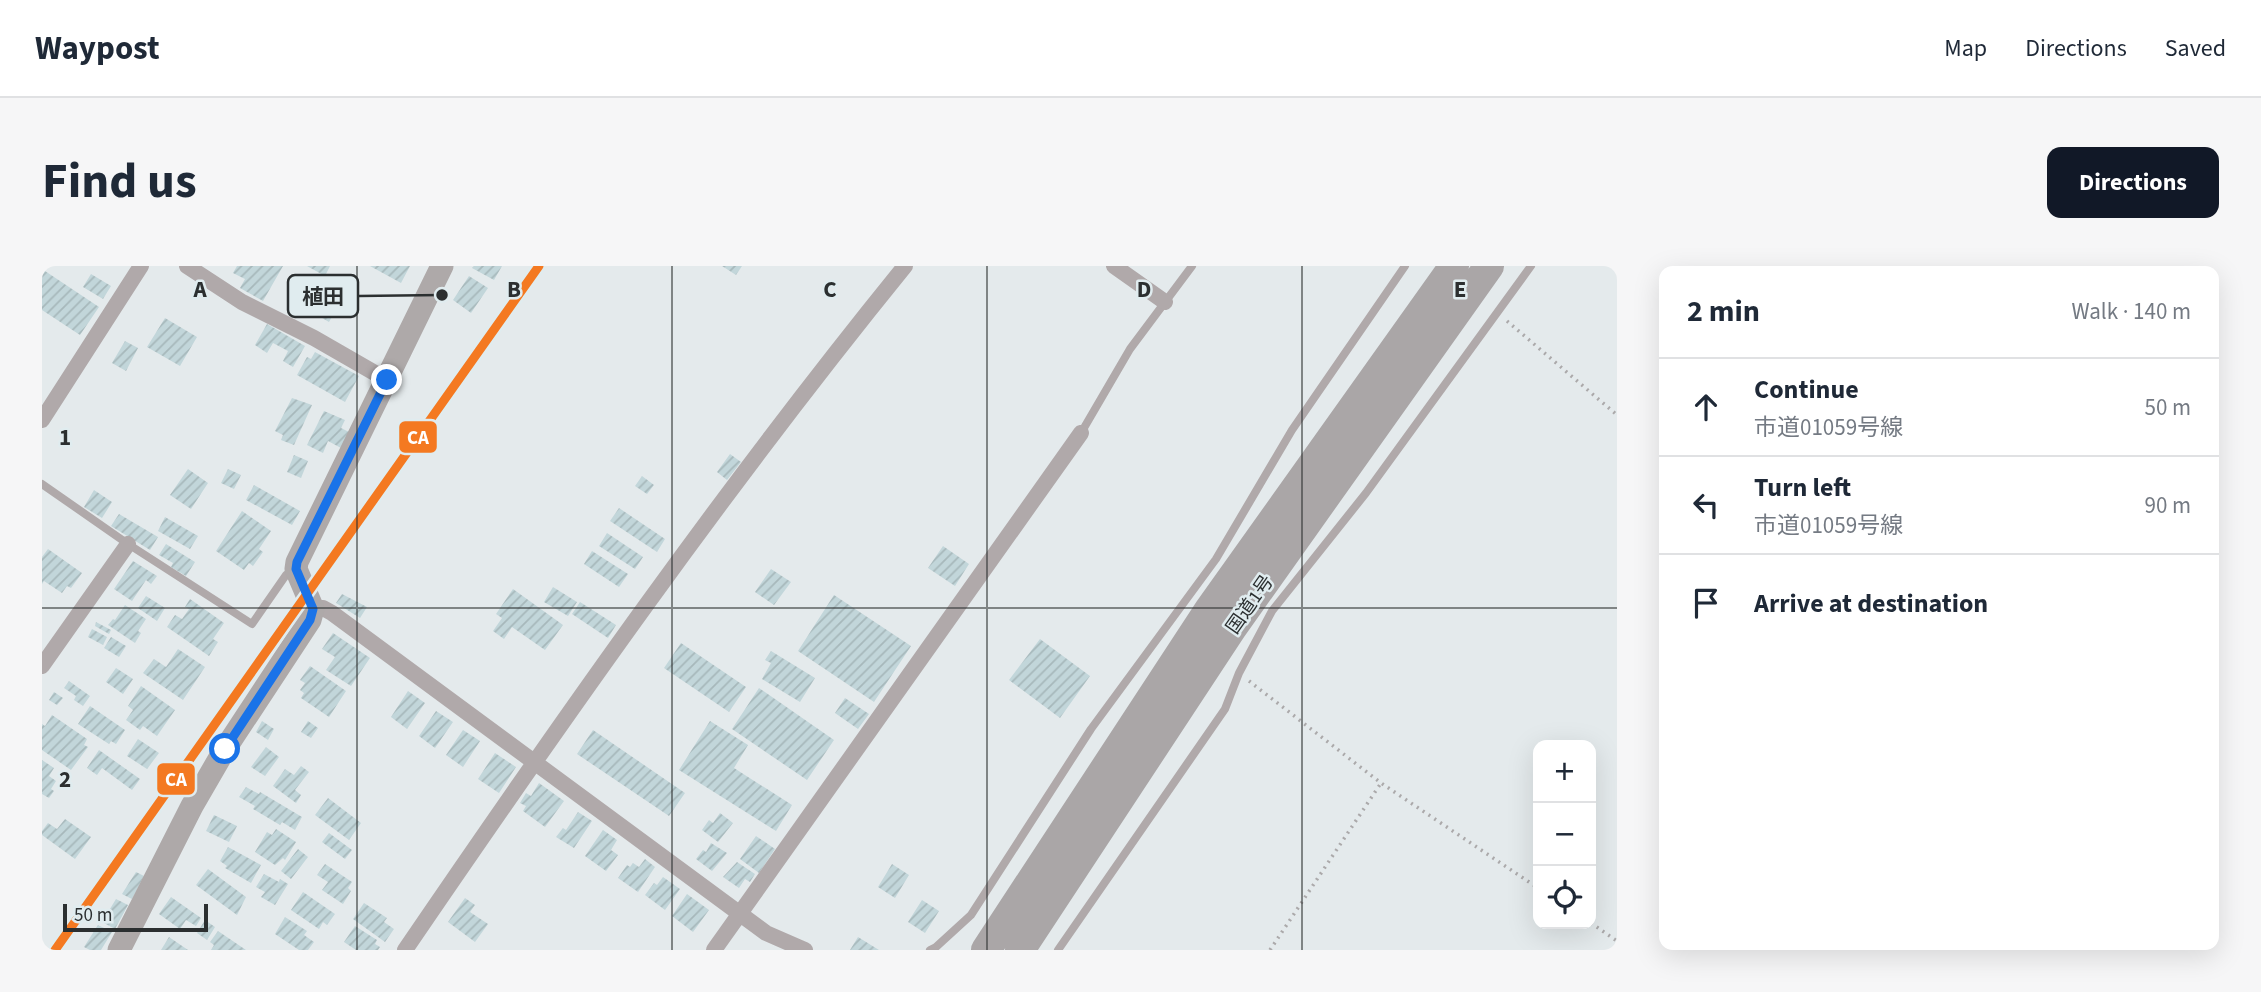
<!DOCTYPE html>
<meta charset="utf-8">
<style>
:root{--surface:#fff;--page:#f6f6f7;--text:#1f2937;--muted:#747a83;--line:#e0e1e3;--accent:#111827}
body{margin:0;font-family:"Source Sans 3","Noto Sans JP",sans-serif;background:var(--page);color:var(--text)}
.controls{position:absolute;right:21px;bottom:21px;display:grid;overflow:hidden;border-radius:14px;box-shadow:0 7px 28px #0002}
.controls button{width:63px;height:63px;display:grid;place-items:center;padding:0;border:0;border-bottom:2px solid var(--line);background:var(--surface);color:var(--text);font:35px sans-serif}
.scale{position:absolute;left:21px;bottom:18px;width:145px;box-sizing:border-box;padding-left:7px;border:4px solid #2b2f30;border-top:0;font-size:19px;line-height:24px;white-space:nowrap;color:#2b2f30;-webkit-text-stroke:5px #e0ecef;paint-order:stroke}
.stop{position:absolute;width:21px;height:21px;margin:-16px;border:5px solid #1a73e8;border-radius:50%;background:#fff}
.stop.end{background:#1a73e8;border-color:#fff;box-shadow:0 2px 7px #0008}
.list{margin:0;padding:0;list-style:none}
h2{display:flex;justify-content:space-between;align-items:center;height:91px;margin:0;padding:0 28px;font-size:30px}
h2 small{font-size:23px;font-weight:400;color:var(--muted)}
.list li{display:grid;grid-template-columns:46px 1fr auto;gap:21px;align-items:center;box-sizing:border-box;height:98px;padding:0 28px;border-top:2px solid var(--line)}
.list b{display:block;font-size:26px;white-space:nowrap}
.list p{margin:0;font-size:23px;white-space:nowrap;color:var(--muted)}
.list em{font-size:23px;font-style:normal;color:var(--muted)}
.icon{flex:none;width:38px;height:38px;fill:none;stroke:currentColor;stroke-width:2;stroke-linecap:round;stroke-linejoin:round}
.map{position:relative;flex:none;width:1575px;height:684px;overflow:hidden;border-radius:14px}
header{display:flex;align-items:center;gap:42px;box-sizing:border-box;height:98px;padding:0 35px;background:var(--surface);border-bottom:2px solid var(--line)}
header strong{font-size:33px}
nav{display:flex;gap:38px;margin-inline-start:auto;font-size:24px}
.intro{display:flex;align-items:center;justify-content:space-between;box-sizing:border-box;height:168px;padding:0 42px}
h1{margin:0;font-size:49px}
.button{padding:18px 32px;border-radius:14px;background:var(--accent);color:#fff;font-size:24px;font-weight:700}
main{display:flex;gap:42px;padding:0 42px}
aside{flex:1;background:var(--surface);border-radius:14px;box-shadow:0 7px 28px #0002}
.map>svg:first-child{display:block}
.building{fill:url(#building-hatch)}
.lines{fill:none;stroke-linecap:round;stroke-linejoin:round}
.path{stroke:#aba9aa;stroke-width:3.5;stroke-dasharray:2 5;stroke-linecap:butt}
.lane{stroke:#b0a9aa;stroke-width:8}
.street{stroke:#b0a9aa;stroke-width:16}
.secondary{stroke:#aea9a9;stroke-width:23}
.highway{stroke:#aaa6a7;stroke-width:30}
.rail-1-casing{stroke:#e0ecef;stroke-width:14}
.rail-1{stroke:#f47921;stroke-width:9}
.route{stroke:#1a73e8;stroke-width:9}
.grid{fill:none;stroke:#2b2f30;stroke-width:2;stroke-opacity:0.55}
.labels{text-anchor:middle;stroke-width:5;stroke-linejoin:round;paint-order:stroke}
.street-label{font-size:19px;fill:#2b2f30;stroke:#e0ecef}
.grid-label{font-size:23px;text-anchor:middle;font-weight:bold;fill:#2b2f30;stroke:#e0ecef;stroke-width:5;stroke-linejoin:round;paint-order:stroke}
.leader{fill:none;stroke:#2b2f30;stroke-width:2.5}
.callout-dot{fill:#2b2f30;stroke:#e0ecef;stroke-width:2.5}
.callout{fill:#e0ecef;stroke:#2b2f30;stroke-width:2.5}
.callout-label{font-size:21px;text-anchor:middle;font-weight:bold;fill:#2b2f30}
.line-badge{stroke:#e0ecef;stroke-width:2.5}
.badge-label{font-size:19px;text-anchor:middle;font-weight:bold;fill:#fff}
</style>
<header>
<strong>Waypost</strong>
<nav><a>Map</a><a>Directions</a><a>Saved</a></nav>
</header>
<div class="intro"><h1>Find us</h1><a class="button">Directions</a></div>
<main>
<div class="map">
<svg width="1575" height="684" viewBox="0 0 1575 684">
<defs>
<pattern id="building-hatch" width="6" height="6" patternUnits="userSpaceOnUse" patternTransform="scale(1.75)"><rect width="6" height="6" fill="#c2d6da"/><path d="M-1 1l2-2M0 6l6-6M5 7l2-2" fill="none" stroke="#a7b8bb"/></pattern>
</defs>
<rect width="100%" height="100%" fill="#e4eaec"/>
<!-- building -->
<path class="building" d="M195,0h46l-20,35 -23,-13 5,-9 -12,-6z
M265,0h23l-5,10z
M328,0h40l-9,17z
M432,0h28l-8,14 -22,-12z
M680,0h20l-6,9z
M0,3l57,38 -19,28 -38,-25z
M49,8l20,12 -8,13 -20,-12z
M427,10l19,12 -17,25 -18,-13z
M271,12l31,17 -15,27 -19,-11 5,-10 -17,-10 6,-10 5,3z
M123,52l32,19 -17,29 -33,-19z
M225,58l38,22 -12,21 -10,-6 5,-10 -15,-8 -6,10 -12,-8z
M83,75l13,7 -12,23 -14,-8z
M273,86l44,24 -14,26 -48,-27 10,-18 4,2z
M250,132l20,7 -18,40 -13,-5 2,-5 -8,-4z
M282,145l21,9 -4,8 8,4 -8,16 -13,-7 -5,12 -16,-8z
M688,188l11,8 -14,18 -10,-8z
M252,189l14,6 -7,17 -14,-6z
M146,203l20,14 -17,26 -21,-14z
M186,203l13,6 -7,14 -13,-6z
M600,210l12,9 -7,9 -12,-8z
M212,219l46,26 -8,14 -46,-25z
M52,224l18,12 -10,16 -18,-11z
M577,242l46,31 -8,13 -47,-31z
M200,245l29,20 -12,18 4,3 -10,14 -4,-3 -5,7 -28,-19z
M77,248l39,23 -8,13 -39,-24z
M123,251l33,19 -8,13 -32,-18z
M565,267l36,24 -8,12 -36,-23z
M124,278l29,18 -9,14 -15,-9 2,-4 -14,-8z
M901,280l26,18 -14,22 -27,-18z
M6,283l34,24 -11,15 -4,-2 -5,7 -18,-12 -2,3v-27z
M550,285l36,23 -9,13 -35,-23z
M91,295l24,15 -6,8 -5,-4 -14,21 -18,-12z
M729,303l20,13 -17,23 -19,-13z
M511,321l24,15 -9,14 -24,-14z
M471,323l50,36 -18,25 -33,-23 -8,12 -11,-8 9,-13 -6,-4z
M300,328l25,13 -7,11 -24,-15z
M792,329l77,51 -37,56 -76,-51z
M104,330l19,12 -8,13 -19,-13z
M148,333l34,24 -11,16 5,3 -9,14 -42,-29 8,-12 7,4 7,-10 -4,-2z
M538,336l36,23 -8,13 -36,-24z
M83,339l21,14 -8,12 3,2 -6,10 -27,-18 5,-6 2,1z
M54,356l15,8 -2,4 -14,-8z
M50,363l15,8 -4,8 -15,-8z
M291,367l37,25 -19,28 -25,-16 9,-13 -13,-8z
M69,371l15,9 -7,11 -15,-9z
M998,373l50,37 -30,42 -51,-38z
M639,377l65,44 -17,25 -65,-44z
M136,383l27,18 -22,33 -40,-27 11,-14 12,8z
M729,385l44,27 -15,24 -38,-23 9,-16 -6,-3z
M268,400l36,25 -17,26 -28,-19 3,-5 -4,-3 5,-7 -5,-3z
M74,402l17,11 -10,15 -17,-12z
M27,415l21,15 -7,10 -9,-6 2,-4 -12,-8z
M99,420l34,24 -18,26 -14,-10 -3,4 -14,-10 7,-10 -5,-4z
M717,422l75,52 -27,40 -75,-51z
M366,425l17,12 -18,26 -16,-12z
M12,426l9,6 -6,7 -8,-5z
M803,432l24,16 -11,15 -23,-16z
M48,440l35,24 -9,14 -5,-3 -2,3 -31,-20z
M394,445l17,11 -18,26 -16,-12z
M10,449l35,24 -3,6 4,2 -17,23 -29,-20v-26l3,2z
M220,455l12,8 -6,11 -12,-8z
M266,455l10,7 -7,10 -10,-6z
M668,455l38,24 -14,23 58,37 -16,26 -97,-61z
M421,464l17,11 -17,26 -17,-12z
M551,464l92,63 -16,23 -92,-62z
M96,473l21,14 -12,16 -20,-13z
M224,481l13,10 -14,19 -14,-9z
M57,484l41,29 -8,11 -30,-22 -5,7 -10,-7z
M453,487l21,14 -17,26 -21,-14z
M0,494l12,8 -5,8 7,5 -5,8 3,2 -5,7 -7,-4z
M259,500l8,6 -14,18 6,5 -5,8 -23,-17 12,-17 9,6z
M497,517l25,18 -19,26 -22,-16 3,-5 -6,-3 6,-10 5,3z
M204,521l13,7 1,-2 42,25 -7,13 -13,-8 -2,3 -27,-16 2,-3 -16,-9z
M286,532l33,25 -12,17 -34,-25z
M536,546l14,9 -18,27 -18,-11 7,-9 3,2z
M678,547l13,10 -15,19 -16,-12 7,-10 4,3z
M172,549l23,11 -8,16 -23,-11z
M23,553l26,18 -16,22 -33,-24v-4l6,-8 9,6z
M234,563l20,13 -11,18 -2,-2 -8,7 -20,-13 12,-20 5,3z
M561,564l14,10 -6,10 7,5 -12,16 -21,-15z
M287,567l23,17 -7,9 -23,-17z
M714,570l19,13 -16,24 -19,-14z
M669,577l16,10 -15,18 -16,-12 7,-9 3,2z
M186,581l33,18 -10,18 -26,-15 2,-2 -7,-5z
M256,583l10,8 -17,22 -10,-8z
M603,593l10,8 -17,25 -20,-14 9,-13 3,2 3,-4 6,4z
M695,596l18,12 -5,8 -5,-3 -6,9 -16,-11z
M283,598l27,18 -4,6 3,3 -8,13 -21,-14 6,-8 -11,-7z
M850,598l17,11 -14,23 -17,-11z
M166,603l38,28 -9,18 -41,-30z
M94,606l8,4 -12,23 -10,-5z
M222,608l15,8 1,-3 8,5 -13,21 -14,-8 4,-5 -9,-5z
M621,611l17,12 -15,21 -20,-15 9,-12 3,2z
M261,626l32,22 -8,11 -4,-3 -4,7 -28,-19z
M645,628l22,16 -16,22 -21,-16z
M129,631l30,21 -5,8 -10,-6 -6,9 -21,-15z
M423,632l10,7 -5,7 18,12 -13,18 -27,-20z
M74,633l12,6 -13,24 -13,-7z
M880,634l17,11 -14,22 -17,-11z
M322,637l23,15 -3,4 10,7 -9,13 -32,-23z
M243,651l22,14 -3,4 10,7 -6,8h-9l-24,-16z
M163,654l10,7 -8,13 -10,-7z
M56,659l14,7 -11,18h-11l-6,-3z
M313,660l22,14 -2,4 5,3 -2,3h-22l-12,-8z
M176,665l28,19h-35l3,-5 -4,-3z
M127,671l19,13h-27z
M816,671l21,13h-29z"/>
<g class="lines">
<!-- path -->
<path class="path" d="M1465,55l110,94
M1207,415l132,102 157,105
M1549,657l26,18
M1228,684l111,-167"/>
<!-- lane -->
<path class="lane" d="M1039,167l49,-84 62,-83
M0,218l86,60 124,80 34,-49 8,-6
M888,684l6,-3 35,-32 120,-186 125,-170 76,-129 113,-164
M1016,684l167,-241 14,-36 33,-62 94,-118 165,-227"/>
<!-- street -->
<path class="street" d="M145,0l55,36 72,36 73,42
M1072,0l51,36
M0,154l99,-154
M271,343l10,-1 9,5 434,320 39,17
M0,400l86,-122
M363,684c159,-233 322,-465 500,-684
M672,684l367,-517"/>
<!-- secondary -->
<path class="secondary" d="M77,684l73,-144 33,-57 85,-129 3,-11 -17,-40 1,-7 145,-296"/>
<!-- highway -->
<path class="highway" d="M944,684l223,-340 245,-344
M978,684l212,-322 257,-362"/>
<!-- rail-1 casing -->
<g class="rail-1-casing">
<path id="rail-1" d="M13,684l484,-684"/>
</g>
<!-- rail-1 -->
<use href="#rail-1" class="rail-1"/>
</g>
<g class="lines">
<!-- route -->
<path class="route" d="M183,483l85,-129 3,-11 -17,-40 1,-7 90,-182"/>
</g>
<!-- grid -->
<path class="grid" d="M315,0v684M630,0v684M945,0v684M1260,0v684M0,342h1575"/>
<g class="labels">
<!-- street labels -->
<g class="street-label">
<text transform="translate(1207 338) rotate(-55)" y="7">国道1号</text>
</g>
</g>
<g class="grid-label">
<text x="158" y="31">A</text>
<text x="472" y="31">B</text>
<text x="788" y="31">C</text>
<text x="1102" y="31">D</text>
<text x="1418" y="31">E</text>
<text x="23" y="179">1</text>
<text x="23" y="521">2</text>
</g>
<!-- callouts -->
<path class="leader" d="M400 29L316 30"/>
<circle class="callout-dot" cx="400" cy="29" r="7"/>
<rect class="callout" x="246" y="9" width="70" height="42" rx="7"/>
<g class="callout-label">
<text x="281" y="38">植田</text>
</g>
<g class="line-badge">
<rect x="356" y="154" width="40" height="34" rx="7" fill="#f47921"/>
<rect x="114" y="496" width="40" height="34" rx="7" fill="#f47921"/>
</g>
<g class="badge-label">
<text x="376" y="178">CA</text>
<text x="134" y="520">CA</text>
</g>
</svg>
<div class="controls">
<button>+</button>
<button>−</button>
<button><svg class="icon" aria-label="locate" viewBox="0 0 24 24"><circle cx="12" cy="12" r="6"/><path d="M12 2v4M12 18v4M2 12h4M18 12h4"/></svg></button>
</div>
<div class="scale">50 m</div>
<div class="stop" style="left:183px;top:483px"></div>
<div class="stop end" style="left:345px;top:114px"></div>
</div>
<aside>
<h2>2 min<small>Walk · 140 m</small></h2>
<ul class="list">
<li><svg class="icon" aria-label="ahead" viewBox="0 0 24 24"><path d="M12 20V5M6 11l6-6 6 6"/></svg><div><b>Continue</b><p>市道01059号線</p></div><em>50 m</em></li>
<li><svg class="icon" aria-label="left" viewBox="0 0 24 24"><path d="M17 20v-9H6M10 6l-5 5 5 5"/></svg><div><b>Turn left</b><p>市道01059号線</p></div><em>90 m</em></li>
<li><svg class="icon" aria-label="arrive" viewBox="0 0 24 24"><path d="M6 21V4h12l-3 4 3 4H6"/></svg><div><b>Arrive at destination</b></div></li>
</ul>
</aside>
</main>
